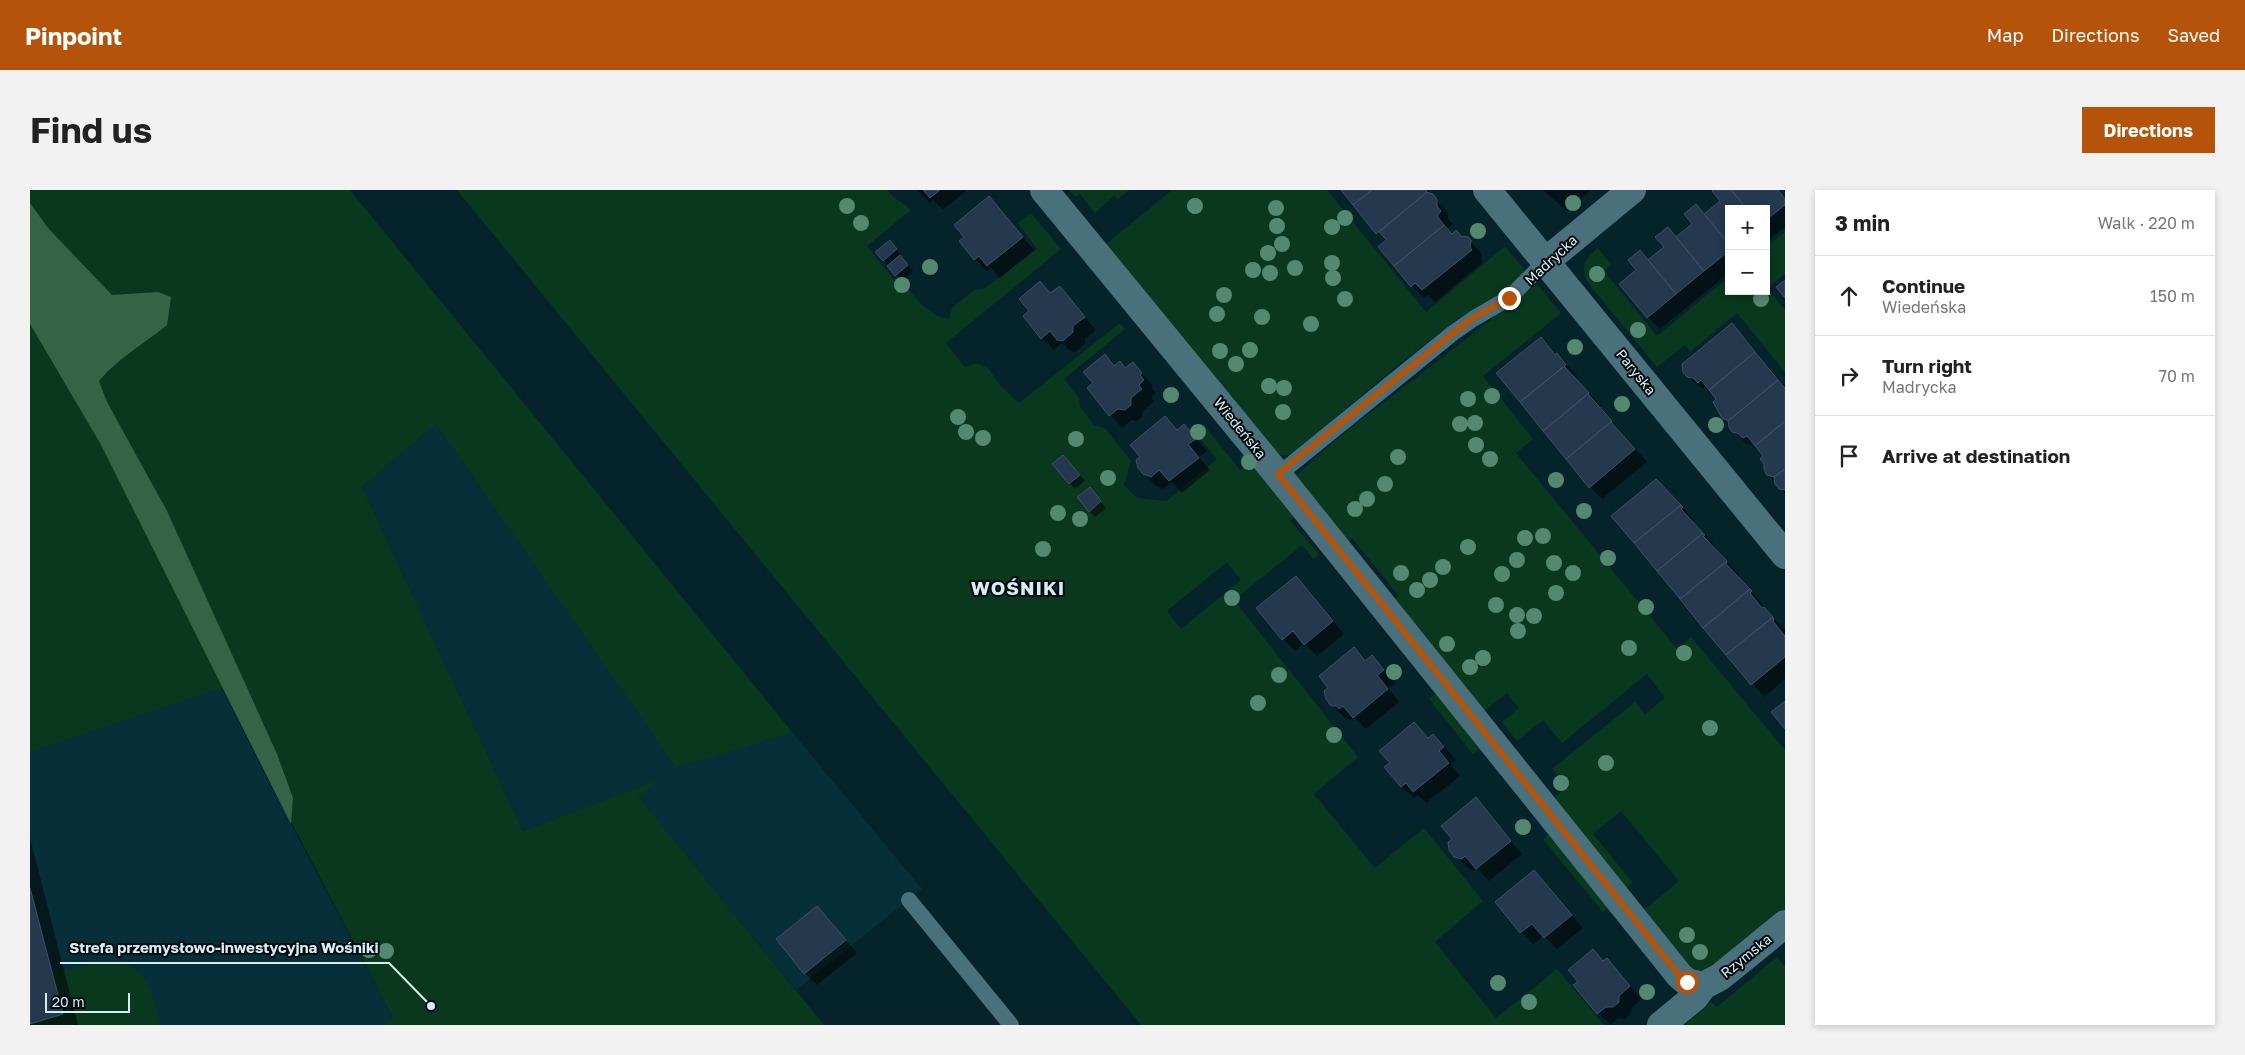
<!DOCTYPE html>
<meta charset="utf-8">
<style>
:root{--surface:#fff;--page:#f2f2f2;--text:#222;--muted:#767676;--line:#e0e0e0;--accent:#b45309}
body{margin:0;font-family:"Golos Text",sans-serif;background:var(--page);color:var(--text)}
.controls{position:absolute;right:15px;top:15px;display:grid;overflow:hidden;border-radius:0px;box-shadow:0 2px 8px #0003}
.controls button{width:45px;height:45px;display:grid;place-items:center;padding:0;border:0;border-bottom:1px solid var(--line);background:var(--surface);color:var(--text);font:25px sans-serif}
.scale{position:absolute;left:15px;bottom:12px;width:85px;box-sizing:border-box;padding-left:5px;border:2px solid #d8edf3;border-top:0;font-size:14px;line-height:18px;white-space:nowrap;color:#d8edf3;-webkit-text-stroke:4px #000b0f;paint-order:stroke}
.stop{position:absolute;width:15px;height:15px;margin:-11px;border:4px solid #b45309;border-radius:50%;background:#fff}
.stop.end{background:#b45309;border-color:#fff;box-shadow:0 1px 5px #0008}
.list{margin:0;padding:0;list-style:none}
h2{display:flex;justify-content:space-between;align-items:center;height:65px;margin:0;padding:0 20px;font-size:21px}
h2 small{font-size:16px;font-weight:400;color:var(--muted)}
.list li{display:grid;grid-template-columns:32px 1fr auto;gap:15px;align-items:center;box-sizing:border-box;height:80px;padding:0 20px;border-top:1px solid var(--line)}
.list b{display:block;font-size:19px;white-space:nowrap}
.list p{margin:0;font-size:16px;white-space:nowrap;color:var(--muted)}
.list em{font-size:16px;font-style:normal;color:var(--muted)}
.icon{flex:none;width:28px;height:28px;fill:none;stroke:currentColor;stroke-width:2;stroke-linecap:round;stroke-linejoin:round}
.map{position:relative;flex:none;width:1755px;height:835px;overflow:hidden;border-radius:0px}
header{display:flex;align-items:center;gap:30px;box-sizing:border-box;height:70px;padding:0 25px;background:var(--accent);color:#fff}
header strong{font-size:24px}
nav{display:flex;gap:28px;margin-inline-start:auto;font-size:18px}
.intro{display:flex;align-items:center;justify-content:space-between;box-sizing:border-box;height:120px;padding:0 30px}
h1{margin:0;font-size:35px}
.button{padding:12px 22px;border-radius:0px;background:var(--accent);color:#fff;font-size:18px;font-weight:700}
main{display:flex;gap:30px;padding:0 30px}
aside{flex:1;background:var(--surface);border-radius:0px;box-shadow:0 2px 8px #0003}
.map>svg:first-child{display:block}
.built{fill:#072f39}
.green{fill:#0a381e;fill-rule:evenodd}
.forest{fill:#366245}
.shadow{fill:#0007}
.building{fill:#24384e;stroke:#3c5169}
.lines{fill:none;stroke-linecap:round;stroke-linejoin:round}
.service{stroke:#4a707c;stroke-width:16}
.minor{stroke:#4a707c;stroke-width:28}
.tree{fill:#548871}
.route{stroke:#b45309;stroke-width:6}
.labels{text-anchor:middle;stroke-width:4;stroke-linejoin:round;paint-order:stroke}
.street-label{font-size:14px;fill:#d8edf3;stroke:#000b0f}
.district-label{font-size:19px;font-weight:bold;letter-spacing:1px;fill:#d8edf3;stroke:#000b0f}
.leader{fill:none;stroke:#d8edf3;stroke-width:2}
.callout-dot{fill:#d8edf3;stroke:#000b0f;stroke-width:2}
.callout-label{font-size:15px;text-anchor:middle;font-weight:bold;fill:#d8edf3;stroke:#000b0f;stroke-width:4;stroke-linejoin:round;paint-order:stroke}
</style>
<header>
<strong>Pinpoint</strong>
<nav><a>Map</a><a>Directions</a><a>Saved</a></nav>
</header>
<div class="intro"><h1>Find us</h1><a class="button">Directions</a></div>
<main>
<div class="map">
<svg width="1755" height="835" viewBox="0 0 1755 835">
<rect width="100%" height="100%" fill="#05232b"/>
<!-- built -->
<path class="built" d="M406,234l240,342 117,-33 129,156 -126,101 -157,-193 20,-17 -136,51 -161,-344z
M70,253l163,328 130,247 62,7h-425v-565z"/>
<!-- green -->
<path class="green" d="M0,0h320l443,543 -117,34 -240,-343 -74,63 161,344 138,-52 -22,18 185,228h-442l11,-7 -171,-330 -192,64z
M427,0h431c5,10 16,12 23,20l-44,36 27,34 5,-4c12,17 28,40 50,43l3,-11 22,-18 10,-1 53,-40 -19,-26 13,-10 30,36 -115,94 19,24 12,-4 12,6 10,15 20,19 101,-80 5,6 -61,50 15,19 1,9 14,18 11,3 26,33 -7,24 13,13 30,3 50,-42 -22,-26 9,-8 36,45 7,-5 -7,-9 6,-6 49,66 -5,5 29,33 -6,5 -10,-13 -3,1 -66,53 124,157 -44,37 61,74 49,-40 59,73 -48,41 61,76 61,-49 47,56h-463zM1197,372l14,18 -60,49 -14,-18z
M1039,0h60l-11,9 -4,-3 -19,17 -15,-19 -5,3z
M1142,0h155l99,122 79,-66 22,27 -22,19 -46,26 -64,49 -98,84 -8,4h-12l-172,-210z
M1755,42v42l-18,14 18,22v62l-48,-59 -47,39 -5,-7 -28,22 -69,-84c-8,-15 -3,-25 10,-35l13,17 -7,6 53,65 72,-59v14h37v-44z
M1507,94l24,29 -78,63 50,63 -17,14 161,196 14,-12 94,113v161l-69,56 -16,5 -13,-8 -43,-54 35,-29 -58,-70 -28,23 40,49 -7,5 -72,-90 13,-12 -15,-17 83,-67 10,12 20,-16 -18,-24 -85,69 -19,-23 -26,21 -15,-19 17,-14 -12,-15 -24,19 -89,-113 5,-3 -47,-58 -6,5 -54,-64 51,-45z
M1408,502l44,55 -9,7 -44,-55z
M1521,642l60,73 -8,7 -60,-73z
M1747,767l8,10v58h-100l26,-23 6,5z
M73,771c44,-2 49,31 58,64h-131l22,-51z"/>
<!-- forest -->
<path class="forest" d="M0,13l18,25 64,67 46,-3 13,5 -4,28c-23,19 -49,33 -68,56l8,21 60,109 110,243 16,44 -2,26 -191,-381 -70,-119z"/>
<!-- shadow -->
<path class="shadow" d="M887,0h50l-24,20 -10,-10 -3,3z
M1312,0h86l20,23v6l5,5 -5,4 5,6 14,4 15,16 -1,6 2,2 -48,40 -7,-7 -4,3 -12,-12 -26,-44z
M1513,0h48l-25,20z
M1685,0h16l2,2 3,-2h42l7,8v29l-19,15v-33h-37v64l-69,56 -12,-12 1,-56 73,-60z
M959,8l45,52 -34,28 -9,-10 -4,3 -12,-12 -10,-22z
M865,58l18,24 -11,9 -25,-29z
M1010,93l11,11 8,-6 37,42 -11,9v5l-10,8 -5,-1 -8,-8 -8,7 -12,-12 -11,-26z
M1702,135l53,62v106l-17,-19 -3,-18 -6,-8 -3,2 -6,-6h-4l-27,-31 -1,-14 -5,-7 -2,2 -5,-5 -5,-1 -13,-12z
M1510,149l29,28 9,10 -3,2 26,27 -2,1 48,55 -45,37 -12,-12 -92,-114z
M1074,166l11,11 5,-4 6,6 7,-6 20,23 -1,2 4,5 -5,5 3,3 -11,10 -1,6 -5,4 -6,-1 -9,8 -33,-39 6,-5z
M1135,228l13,12 6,-4 23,25 -8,6 11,13 -28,23 -10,-11 -9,7 -7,-3 -12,-13 -2,-16z
M1039,272l16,19 -10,8 -6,-6z
M1638,302l26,28 -2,2 15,14 9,12 -1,1 15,15 9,11 -2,2 26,27 -2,2 24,24v49l-21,18 -151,-181z
M1066,305l10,13 -11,9 -6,-6z
M1266,387l48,57 -27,22 -13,-13 -9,8 -12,-12z
M1324,459l12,12 6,-4 12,12 11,14 -7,5 11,14 -33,27 -11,-11 -3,2 -7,-2 -13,-13z
M1384,534l15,15 4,-4 12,12 11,13 -6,4 10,12 -34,27 -8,-8 -4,3 -13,-12 -10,-23z
M1446,609l46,55 -33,27 -12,-13 -3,3 -6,-3 -13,-12 -1,-17z
M0,648l48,187h-48z
M1504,682l49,56 -26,21 -13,-13 -11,8 -12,-12z
M787,717l40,46 -40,32 -12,-12z
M1563,761l11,11 3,-3 35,40 -11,9 -1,7 -5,4 -7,-1 -7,7 -13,-12 -23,-28 4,-3z"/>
<!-- building -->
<path class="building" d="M893,0h17l-10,8z
M1311,0h31l-19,15z
M1342,0h54l1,2 -51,42 -23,-29z
M1683,0h18l16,19h-18v35l-25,-30 16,-13 -8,-10z
M1704,0h44l7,9v6l-19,15v-11h-19l-15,-18z
M1397,2l6,2 4,5v7l4,5 -4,5 7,9 -50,41 -16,-19 8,-7 -7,-8z
M959,6l34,41 -36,29 -8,-10 -5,4 -15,-19 5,-4 -10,-12z
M1666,14l33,40v7l-25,20 -28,-34 16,-13 -8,-10z
M1414,35l8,9 4,-4 5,6 7,1 3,3 -1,7 2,3 -50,40 -7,-7 -4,4 -17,-21z
M1638,37l36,44 -28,23 -28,-34 16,-13 -9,-10z
M860,50l7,9 -14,12 -8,-9z
M1610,60l36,44 -29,24 -28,-34 17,-14 -8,-10z
M870,65l8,10 -13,11 -8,-10z
M1755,90v18l-9,-11z
M1010,91l10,12 10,-7 25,31 -12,9v6l-10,9 -6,-1 -7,-9 -9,8 -18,-23 6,-5 -10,-12z
M1702,133l23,29 -46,38 -8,-10 -3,3 -5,-5 -6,-1 -4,-5 -1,-8z
M1511,147l14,18 2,-2 9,12 -46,37 -24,-29z
M1725,162l23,28 -50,41 -6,-3 -9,-16 3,-3 -7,-9z
M1075,164l9,12 6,-5 5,7 8,-6 9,11 -2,2 4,5 -5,5 3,4 -11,9v7l-6,5 -7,-1 -9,7 -22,-28 6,-5 -10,-11z
M1534,176l25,27 -46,38 -23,-29z
M1748,190l7,8v33l-30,25 -8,-10 -4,2 -6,-5 -5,-1 -3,-5 -1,-6z
M1558,204l24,27 -46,38 -23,-28z
M1135,226l12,14 7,-6 12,15 -8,5 11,14 -30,23 -10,-11 -8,7 -8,-3 -5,-6 -2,-8 4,-3 -10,-12z
M1755,231v48l-11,8 -7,-2 -3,-5v-6l-4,-5 3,-3 -8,-10z
M1581,232l24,27 -46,39 -23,-29z
M1033,265l17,20 -11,9 -17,-20z
M1755,279v21l-6,-1 -4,-5 -1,-7z
M1626,289l25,26 -47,38 -23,-27z
M1060,297l11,14 -12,11 -12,-15z
M1651,315l2,2 -2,2 22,24 -46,38 -23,-28z
M1673,343l2,2 -2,1 24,25 -47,38 -23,-28z
M1697,371l-1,3 24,25 -47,39 -23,-29z
M1266,386l37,45 -29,24 -11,-14 -11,9 -26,-32z
M1720,399l2,2 -2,2 12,15 2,-1 9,10 -47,38 -23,-27z
M1743,427l1,2 -1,2 12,15v21l-34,28 -25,-30z
M1324,457l11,14 7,-6 12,15 -7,5 11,14 -35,29 -10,-12 -4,3 -2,-3h-6l-5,-7 -2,-8 4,-3 -9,-12z
M1755,511v28l-14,-17z
M1384,532l14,16 5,-4 11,13 -5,4 10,12 -36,29 -7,-9 -5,4 -17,-20 6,-4 -11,-12z
M1446,607l35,44 -35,28 -11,-13 -3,3 -8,-2 -5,-7 -1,-8 4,-3 -11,-13z
M1504,680l38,45 -28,23 -12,-14 -12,9 -25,-31z
M0,698l33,126 -33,10z
M787,716l29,34 -42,34 -28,-35z
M1563,759l10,12 4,-3 23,28 -11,10v6l-6,5h-7l-9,7 -24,-29 5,-3 -10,-12z"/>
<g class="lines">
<!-- service -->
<path class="service" d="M1248,285l175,-142 20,-14 36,-21 37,-37
M879,710l102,125"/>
<!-- minor -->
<path class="minor" d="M1014,0l234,285 401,500 8,7 16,4
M1457,0l298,365
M1516,71l86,-71
M1631,835l34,-28 8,-11 17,-9 65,-53"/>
</g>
<!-- trees -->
<g class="tree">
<circle cx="1543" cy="13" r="8"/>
<circle cx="817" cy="16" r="8"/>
<circle cx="1165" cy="16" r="8"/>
<circle cx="1246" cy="18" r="8"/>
<circle cx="1315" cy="28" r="8"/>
<circle cx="831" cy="33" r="8"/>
<circle cx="1247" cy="36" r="8"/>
<circle cx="1302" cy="37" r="8"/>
<circle cx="1448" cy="41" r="8"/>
<circle cx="1252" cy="54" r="8"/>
<circle cx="1238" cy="63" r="8"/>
<circle cx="1302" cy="73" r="8"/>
<circle cx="900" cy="77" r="8"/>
<circle cx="1265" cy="78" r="8"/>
<circle cx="1223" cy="80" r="8"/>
<circle cx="1240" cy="83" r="8"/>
<circle cx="1567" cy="84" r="8"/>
<circle cx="1303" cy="88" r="8"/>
<circle cx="872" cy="95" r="8"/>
<circle cx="1194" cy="105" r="8"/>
<circle cx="1315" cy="109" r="8"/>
<circle cx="1731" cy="109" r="8"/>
<circle cx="1187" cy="124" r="8"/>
<circle cx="1232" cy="127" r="8"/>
<circle cx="1281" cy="134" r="8"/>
<circle cx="1608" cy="140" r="8"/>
<circle cx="1545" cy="157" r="8"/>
<circle cx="1220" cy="160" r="8"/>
<circle cx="1190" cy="161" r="8"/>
<circle cx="1206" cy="174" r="8"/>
<circle cx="1239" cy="196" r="8"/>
<circle cx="1254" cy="198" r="8"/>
<circle cx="1141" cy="205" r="8"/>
<circle cx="1462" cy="206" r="8"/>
<circle cx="1438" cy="209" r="8"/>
<circle cx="1592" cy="214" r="8"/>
<circle cx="1253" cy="222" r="8"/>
<circle cx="928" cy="227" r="8"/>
<circle cx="1445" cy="233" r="8"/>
<circle cx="1430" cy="234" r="8"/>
<circle cx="1686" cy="235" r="8"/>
<circle cx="936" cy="242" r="8"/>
<circle cx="1168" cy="242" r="8"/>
<circle cx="953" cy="248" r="8"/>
<circle cx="1046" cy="249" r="8"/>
<circle cx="1446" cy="255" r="8"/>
<circle cx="1368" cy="267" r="8"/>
<circle cx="1460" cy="269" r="8"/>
<circle cx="1219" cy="272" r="8"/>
<circle cx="1078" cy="288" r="8"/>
<circle cx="1526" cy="290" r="8"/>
<circle cx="1355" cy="294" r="8"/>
<circle cx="1337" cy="309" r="8"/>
<circle cx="1325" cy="319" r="8"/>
<circle cx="1554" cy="321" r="8"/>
<circle cx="1028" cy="323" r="8"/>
<circle cx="1050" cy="329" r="8"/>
<circle cx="1513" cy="346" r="8"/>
<circle cx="1495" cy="348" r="8"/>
<circle cx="1438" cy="357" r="8"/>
<circle cx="1013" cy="359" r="8"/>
<circle cx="1578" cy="368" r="8"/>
<circle cx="1487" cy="370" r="8"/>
<circle cx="1524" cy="373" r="8"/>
<circle cx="1413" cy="377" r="8"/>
<circle cx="1371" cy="383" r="8"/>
<circle cx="1543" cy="383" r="8"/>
<circle cx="1472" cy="384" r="8"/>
<circle cx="1400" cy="390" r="8"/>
<circle cx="1387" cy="400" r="8"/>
<circle cx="1526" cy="403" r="8"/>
<circle cx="1202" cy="408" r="8"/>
<circle cx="1466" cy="415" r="8"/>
<circle cx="1616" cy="417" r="8"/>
<circle cx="1487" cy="425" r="8"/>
<circle cx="1504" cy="426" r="8"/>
<circle cx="1488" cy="441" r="8"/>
<circle cx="1417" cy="454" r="8"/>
<circle cx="1599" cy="458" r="8"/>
<circle cx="1654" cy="463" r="8"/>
<circle cx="1453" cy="468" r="8"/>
<circle cx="1440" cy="477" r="8"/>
<circle cx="1364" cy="482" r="8"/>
<circle cx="1249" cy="485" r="8"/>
<circle cx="1228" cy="513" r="8"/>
<circle cx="1680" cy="538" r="8"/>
<circle cx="1304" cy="545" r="8"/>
<circle cx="1576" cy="573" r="8"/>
<circle cx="1531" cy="593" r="8"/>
<circle cx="1493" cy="637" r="8"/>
<circle cx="1657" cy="745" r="8"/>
<circle cx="339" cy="760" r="8"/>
<circle cx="356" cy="761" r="8"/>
<circle cx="1670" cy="762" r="8"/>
<circle cx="1468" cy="793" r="8"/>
<circle cx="1617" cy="802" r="8"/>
<circle cx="1499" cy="812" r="8"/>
</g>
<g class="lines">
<!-- route -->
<path class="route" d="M1479,108l-36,20 -20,15 -175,141 401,501 8,7"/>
</g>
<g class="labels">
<!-- street labels -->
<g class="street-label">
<text transform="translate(1521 70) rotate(-43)" y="5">Madrycka</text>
<text transform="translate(1606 182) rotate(51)" y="5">Paryska</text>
<text transform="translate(1210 238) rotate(51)" y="5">Wiedeńska</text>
<text transform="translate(1716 766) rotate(-39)" y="5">Rzymska</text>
</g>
<!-- district labels -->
<g class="district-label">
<text x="988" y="405">WOŚNIKI</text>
</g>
</g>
<!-- callouts -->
<path class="leader" d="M401 816L359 773H30"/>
<circle class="callout-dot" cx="401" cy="816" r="5"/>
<g class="callout-label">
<text x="194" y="763">Strefa przemysłowo-inwestycyjna Wośniki</text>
</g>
</svg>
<div class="controls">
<button>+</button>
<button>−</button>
</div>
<div class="scale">20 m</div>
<div class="stop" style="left:1657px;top:792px"></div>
<div class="stop end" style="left:1479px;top:108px"></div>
</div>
<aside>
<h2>3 min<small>Walk · 220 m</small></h2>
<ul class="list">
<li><svg class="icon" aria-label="ahead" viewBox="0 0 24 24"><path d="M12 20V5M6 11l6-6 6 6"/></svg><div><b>Continue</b><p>Wiedeńska</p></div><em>150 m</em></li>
<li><svg class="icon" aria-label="right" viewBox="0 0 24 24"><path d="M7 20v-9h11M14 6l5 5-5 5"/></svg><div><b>Turn right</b><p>Madrycka</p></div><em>70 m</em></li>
<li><svg class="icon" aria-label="arrive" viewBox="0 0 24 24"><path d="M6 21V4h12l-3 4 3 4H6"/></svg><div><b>Arrive at destination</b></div></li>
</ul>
</aside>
</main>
